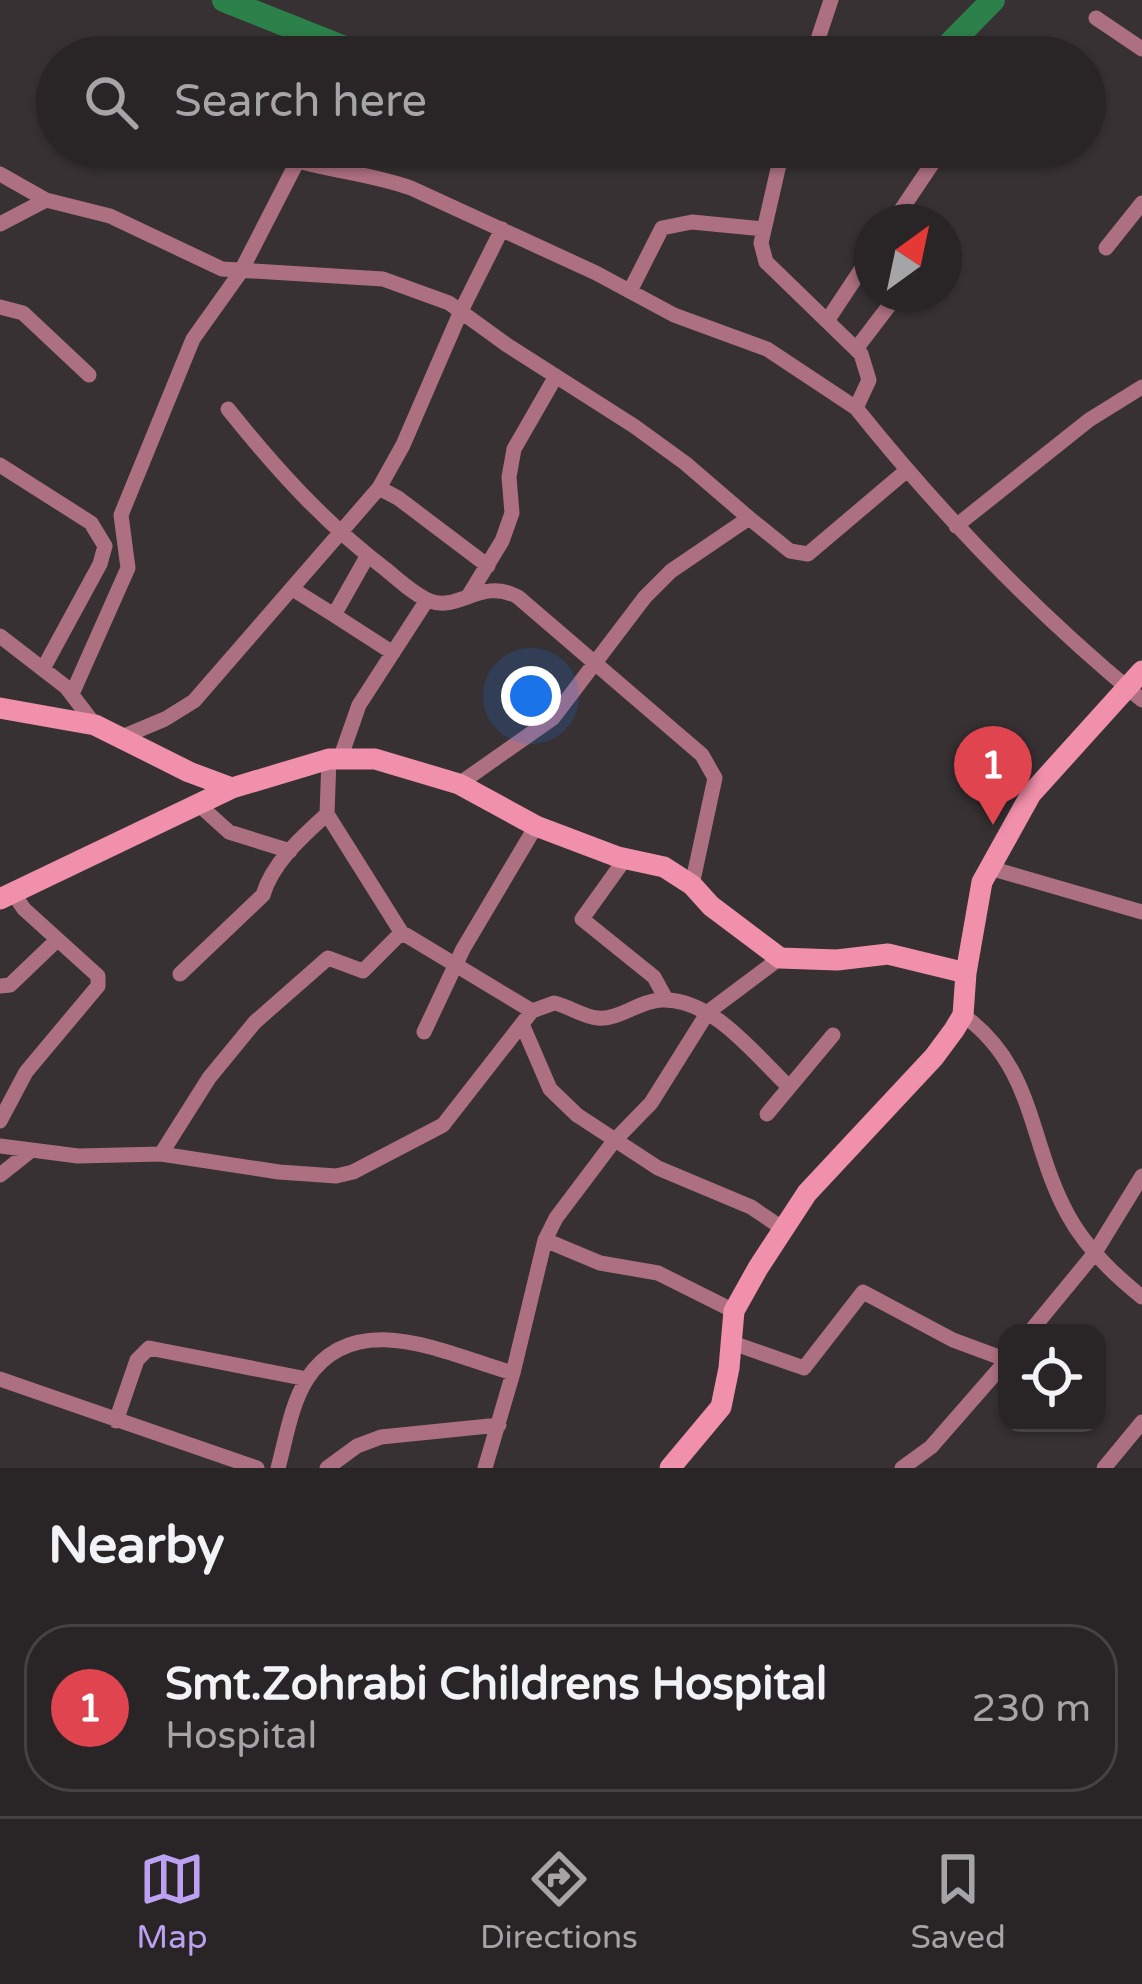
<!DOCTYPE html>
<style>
:root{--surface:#292526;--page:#353132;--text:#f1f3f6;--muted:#a5a5a7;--line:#454243;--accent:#bca0f2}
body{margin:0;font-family:"Varela Round",sans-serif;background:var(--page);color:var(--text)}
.controls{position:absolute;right:36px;bottom:36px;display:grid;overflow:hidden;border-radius:24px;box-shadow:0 3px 9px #0004}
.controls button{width:108px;height:108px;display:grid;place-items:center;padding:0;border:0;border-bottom:3px solid var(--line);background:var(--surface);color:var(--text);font:60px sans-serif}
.compass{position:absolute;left:854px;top:204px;width:108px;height:108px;border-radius:50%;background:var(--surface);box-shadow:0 3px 9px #0004;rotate:33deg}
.you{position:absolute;left:531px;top:696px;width:42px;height:42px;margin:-30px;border:9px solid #fff;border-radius:50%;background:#1a73e8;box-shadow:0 0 0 18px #1a73e833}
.badge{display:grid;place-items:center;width:78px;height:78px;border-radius:50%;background:var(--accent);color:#fff;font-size:39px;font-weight:700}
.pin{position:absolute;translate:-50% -99px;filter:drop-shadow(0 3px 6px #0008)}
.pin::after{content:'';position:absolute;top:63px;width:42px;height:36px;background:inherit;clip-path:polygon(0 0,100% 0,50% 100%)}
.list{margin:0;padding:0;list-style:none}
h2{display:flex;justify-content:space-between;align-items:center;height:156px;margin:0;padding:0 48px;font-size:51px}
h2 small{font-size:39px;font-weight:400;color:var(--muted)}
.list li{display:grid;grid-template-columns:78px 1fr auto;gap:36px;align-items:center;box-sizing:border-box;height:168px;margin:0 24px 24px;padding:0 24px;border:3px solid var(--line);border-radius:48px}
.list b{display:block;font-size:45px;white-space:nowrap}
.list p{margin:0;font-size:39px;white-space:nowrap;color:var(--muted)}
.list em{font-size:39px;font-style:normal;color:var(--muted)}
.icon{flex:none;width:66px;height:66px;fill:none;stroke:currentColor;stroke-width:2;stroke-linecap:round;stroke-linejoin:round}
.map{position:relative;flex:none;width:1142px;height:1468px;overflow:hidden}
.search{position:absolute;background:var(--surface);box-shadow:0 3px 9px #0004;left:36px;right:36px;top:36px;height:132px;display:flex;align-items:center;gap:30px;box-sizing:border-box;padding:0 42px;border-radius:66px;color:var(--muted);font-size:45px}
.sheet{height:348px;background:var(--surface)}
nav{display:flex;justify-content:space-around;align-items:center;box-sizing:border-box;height:168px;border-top:3px solid var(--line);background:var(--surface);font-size:33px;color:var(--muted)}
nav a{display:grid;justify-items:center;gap:6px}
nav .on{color:var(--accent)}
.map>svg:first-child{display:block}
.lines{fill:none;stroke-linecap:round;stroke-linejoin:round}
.river{stroke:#2c8049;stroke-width:24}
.street{stroke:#ad7080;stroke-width:15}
.secondary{stroke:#f190ab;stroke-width:21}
</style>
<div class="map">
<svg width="1142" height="1468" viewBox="0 0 1142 1468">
<rect width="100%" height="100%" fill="#373133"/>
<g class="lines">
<!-- river -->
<path class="river" d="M224,0l143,57
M937,57l56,-57"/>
<!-- street -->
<path class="street" d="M1096,18l46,31
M812,57l19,-57
M260,147c48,23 101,23 151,41l185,85 78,42 93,34 89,59
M783,147l-22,96 5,19 95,92 8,26 -13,28c85,106 181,206 286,292
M0,174l46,26 64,16 112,53 161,10 66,24 58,42 127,81 51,37 64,55 -78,53 -26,26 -92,121 -94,66
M893,222l43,-64 17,-11
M0,224l46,-24
M1106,248l36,-45
M630,291l32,-63 30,-6 72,7
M0,307l23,6 66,62
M827,321l45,-68
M856,349l42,-55
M228,409c48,60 96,113 156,159 14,11 29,26 46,33 29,11 52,-24 88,-4l184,158 13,23 -23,107
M0,465l91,58 14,23 -5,18 -56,103
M379,488l19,10 90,68
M749,518l41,33 18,3 98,-83
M956,526l133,-106 53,-33
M368,555l-34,60 59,38
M294,590l40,25
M469,595l33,-54 10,-28 -3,-36 5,-28 42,-73
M0,636l66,51 29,38
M72,694l56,-126 -7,-53 72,-176 47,-66 57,-111
M122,737l43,-18 29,-18 185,-213 24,-43 58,-134 41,-82
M329,759l-2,55 76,121
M340,759l19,-54 68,-105
M198,804l31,28 61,19
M625,859l-43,60 72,58 12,22
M990,868l152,44
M180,974l83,-79c10,-33 39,-58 64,-81
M0,986l10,-1 47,-45
M963,1015c73,53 65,127 105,200 18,33 45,59 74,82
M522,1024l28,65 27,26 81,53 93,39 31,21
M424,1032l39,-83 73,-123
M767,1114l66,-79
M0,1121l26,-49 72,-86v-10l-74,-67 -11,-16
M0,1146l78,10 83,-2 48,-76 46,-56 73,-64 35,13 35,-35 8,-1 126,76 22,-8c15,3 29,14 44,15 21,2 41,-17 63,-18 51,-3 94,55 128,87
M161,1154l118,18 57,4 17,-4 90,-47 89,-114
M0,1175l29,-23
M545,1240l55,23 58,10 76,38
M1029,1333l65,-79 48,-78
M730,1342l74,26 59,-76 90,48 54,20 -76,87 -29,21
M0,1379l257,89
M116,1421l21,-61 12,-12 158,31
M278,1468c8,-29 13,-64 29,-89 48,-74 141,-24 206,-6
M327,1468l30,-22 24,-9 118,-12
M485,1468l28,-95 32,-133 11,-22 58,-77 37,-38 57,-91 72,-54
M1104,1468l38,-46"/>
<!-- secondary -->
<path class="secondary" d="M0,708l95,17 94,47 43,16
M0,899l232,-111 97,-29h46l84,25 77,42 82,31 46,10 28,18 19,21 69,52 57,2 51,-6 78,19 16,-91 49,-88 111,-123
M670,1468l51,-61 8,-39 5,-57 24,-43 49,-75 127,-136 20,-27 9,-15 3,-42"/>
</g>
</svg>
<div class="controls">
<button><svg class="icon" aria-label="locate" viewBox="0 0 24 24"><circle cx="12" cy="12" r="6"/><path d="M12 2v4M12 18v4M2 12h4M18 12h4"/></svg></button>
</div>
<svg class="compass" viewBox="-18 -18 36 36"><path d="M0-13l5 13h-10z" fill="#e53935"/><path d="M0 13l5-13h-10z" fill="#a5a5a7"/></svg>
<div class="you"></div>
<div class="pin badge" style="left:993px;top:825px;background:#e0444e">1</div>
<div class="search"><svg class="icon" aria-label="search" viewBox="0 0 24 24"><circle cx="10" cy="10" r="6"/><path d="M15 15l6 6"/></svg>Search here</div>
</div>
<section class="sheet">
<h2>Nearby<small></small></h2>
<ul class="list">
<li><span class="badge" style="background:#e0444e">1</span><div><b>Smt.Zohrabi Childrens Hospital</b><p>Hospital</p></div><em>230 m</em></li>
</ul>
</section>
<nav>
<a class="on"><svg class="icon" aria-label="map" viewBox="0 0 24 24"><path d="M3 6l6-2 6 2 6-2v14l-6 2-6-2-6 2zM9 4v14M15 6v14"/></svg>Map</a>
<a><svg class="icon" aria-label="directions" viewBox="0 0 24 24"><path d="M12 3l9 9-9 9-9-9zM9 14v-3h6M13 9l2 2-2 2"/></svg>Directions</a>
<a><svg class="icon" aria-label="saved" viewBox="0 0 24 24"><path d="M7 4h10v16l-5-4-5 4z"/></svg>Saved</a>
</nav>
